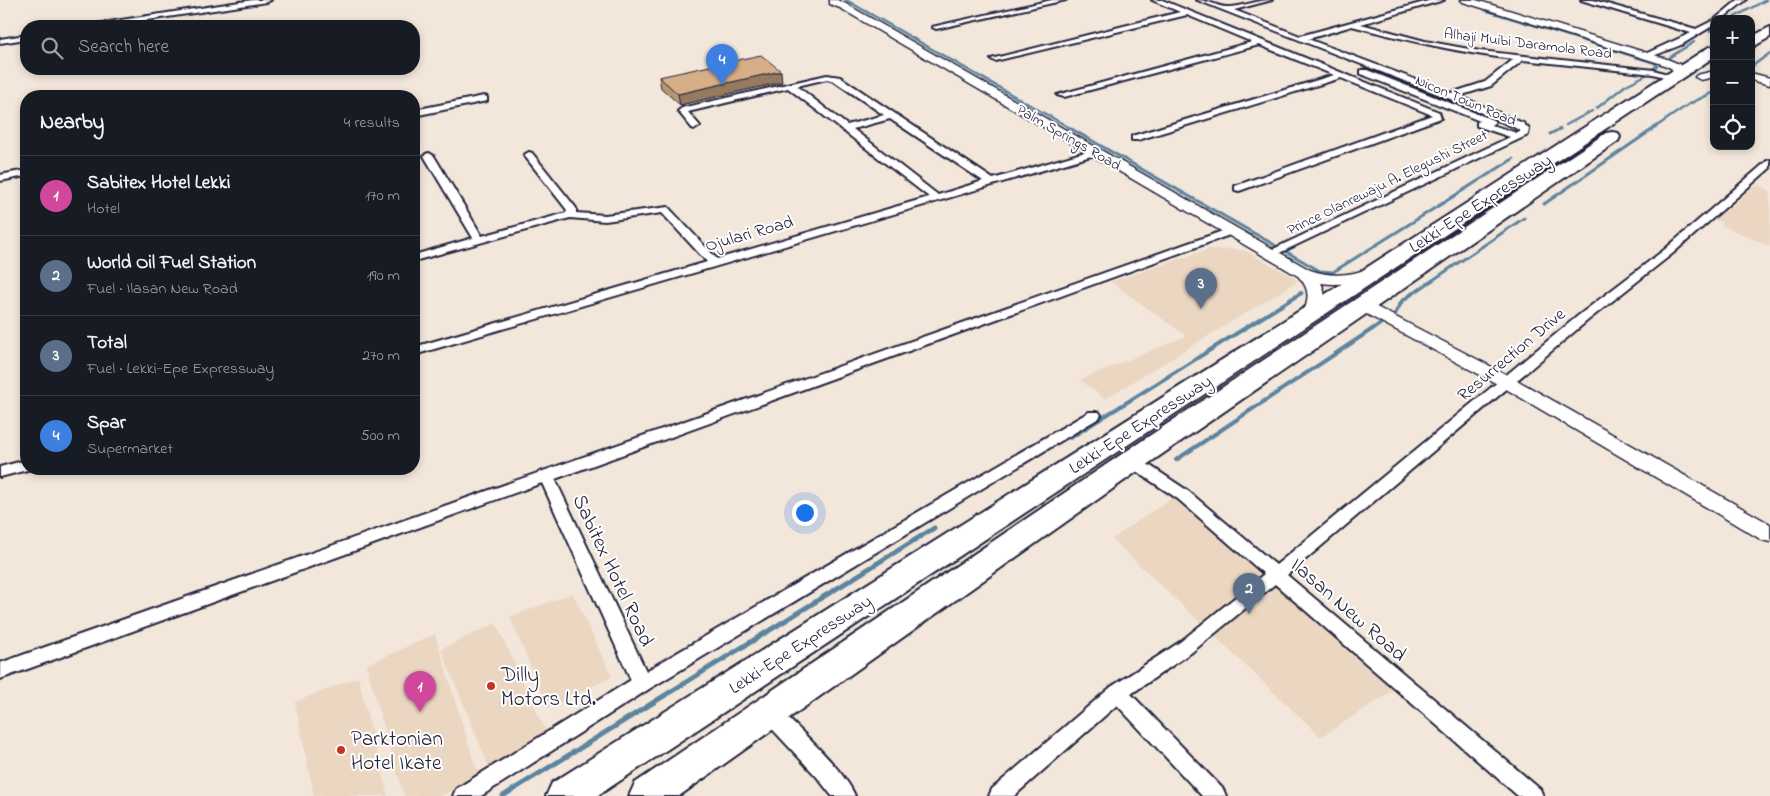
<!DOCTYPE html>
<meta charset="utf-8">
<style>
:root{--surface:#171b24;--page:#242831;--text:#f1f3f6;--muted:#9ea1a6;--line:#363941;--accent:#c8321e}
body{margin:0;font-family:"Indie Flower",sans-serif;background:var(--page);color:var(--text)}
.controls{position:absolute;right:15px;top:15px;display:grid;overflow:hidden;border-radius:10px;box-shadow:0 2px 8px #0003}
.controls button{width:45px;height:45px;display:grid;place-items:center;padding:0;border:0;border-bottom:1px solid var(--line);background:var(--surface);color:var(--text);font:25px sans-serif}
.you{position:absolute;left:804px;top:512px;width:18px;height:18px;margin:-12px;border:4px solid #fff;border-radius:50%;background:#1a73e8;box-shadow:0 0 0 8px #1a73e833}
.badge{display:grid;place-items:center;width:32px;height:32px;border-radius:50%;background:var(--accent);color:#fff;font-size:16px;font-weight:700}
.pin{position:absolute;translate:-50% -41px;filter:drop-shadow(0 1px 2px #0008)}
.pin::after{content:'';position:absolute;top:26px;width:18px;height:15px;background:inherit;clip-path:polygon(0 0,100% 0,50% 100%)}
.list{margin:0;padding:0;list-style:none}
h2{display:flex;justify-content:space-between;align-items:center;height:65px;margin:0;padding:0 20px;font-size:21px}
h2 small{font-size:16px;font-weight:400;color:var(--muted)}
.list li{display:grid;grid-template-columns:32px 1fr auto;gap:15px;align-items:center;box-sizing:border-box;height:80px;padding:0 20px;border-top:1px solid var(--line)}
.list b{display:block;font-size:19px;white-space:nowrap}
.list p{margin:0;font-size:16px;white-space:nowrap;color:var(--muted)}
.list em{font-size:16px;font-style:normal;color:var(--muted)}
.icon{flex:none;width:28px;height:28px;fill:none;stroke:currentColor;stroke-width:2;stroke-linecap:round;stroke-linejoin:round}
.map{position:relative;flex:none;width:1770px;height:796px;overflow:hidden}
.search{position:absolute;background:var(--surface);box-shadow:0 2px 8px #0003;left:20px;top:20px;width:400px;height:55px;display:flex;align-items:center;gap:12px;box-sizing:border-box;padding:0 18px;border-radius:20px;color:var(--muted);font-size:19px}
.panel{position:absolute;background:var(--surface);box-shadow:0 2px 8px #0003;left:20px;top:90px;width:400px;height:385px;border-radius:20px}
.map>svg:first-child{display:block}
.built{fill:#ebd6c2}
.lines{fill:none;stroke-linecap:round;stroke-linejoin:round}
.stream-far3{stroke:#5c84a0;stroke-width:2.5}
.stream-far2{stroke:#5c84a0;stroke-width:3}
.stream-far1{stroke:#5c84a0;stroke-width:4}
.stream{stroke:#5c84a0;stroke-width:5}
.street-casing{stroke:#22223b;stroke-width:4}
.secondary-casing{stroke:#22223b;stroke-width:3}
.highway-casing{stroke:#22223b;stroke-width:4}
.street{fill:#fff;fill-rule:evenodd}
.secondary{fill:#fff;fill-rule:evenodd}
.highway{fill:#fff;fill-rule:evenodd}
.wall{fill:#b99675;stroke:#22223b}
.shaded-wall{fill:#967a5f;stroke:#22223b}
.building{fill:#d7ae88;stroke:#22223b}
.poi-dot{fill:#c8321e;stroke:#fff;stroke-width:2}
.labels{text-anchor:middle;stroke-width:4;stroke-linejoin:round;paint-order:stroke}
.far-street-label{font-size:15px;fill:#22223b;stroke:#fff}
.street-label{font-size:18px;fill:#22223b;stroke:#fff}
.near-street-label{font-size:21px;fill:#22223b;stroke:#fff}
.near-poi-label{font-size:21px;fill:#22223b;stroke:#fff;text-anchor:start}
</style>
<div class="map">
<svg width="1770" height="796" viewBox="0 0 1770 796">
<rect width="100%" height="100%" fill="#f3e7db"/>
<filter id="ink" filterUnits="userSpaceOnUse"><feTurbulence type="fractalNoise" baseFrequency=".02" numOctaves="2"/><feDisplacementMap in="SourceGraphic" scale="10" xChannelSelector="R" yChannelSelector="G"/><feConvolveMatrix kernelMatrix="1 2 1 2 8 2 1 2 1" color-interpolation-filters="sRGB"/></filter>
<g filter="url(#ink)">
<!-- built -->
<path class="built" d="M1757,185l13,5v56l-50,-21 3,-2 -8,-3z
M1209,249l35,1 51,28 2,4 -192,117 -25,-19 106,-44 -75,-54z
M1173,497l221,193 -73,47 -209,-198z
M573,593l39,84 -64,31 -38,-91z
M496,623l52,113 -59,31 -48,-118z
M435,634l39,128 7,13 -40,21h-37l-38,-131z
M358,677l30,119h-74l-19,-94z"/>
<g class="lines">
<!-- stream-far3 -->
<path class="stream-far3" d="M846,0l224,128
M1485,10l170,53 2,3 -5,3
M1731,19l35,-19
M1710,31l4,-2
M1670,57l24,-15
M1751,67l19,-14
M1597,108l29,-23 20,-10
M1566,125l26,-14
M1654,128l35,-24 25,-12"/>
<!-- stream-far2 -->
<path class="stream-far2" d="M1068,127l252,144 13,1 180,-113
M1550,134l10,-5
M1544,204l112,-77
M1299,295l3,-2
M1411,295l113,-77"/>
<!-- stream-far1 -->
<path class="stream-far1" d="M1395,314l7,-13 11,-8
M1070,438l231,-145
M1176,460l204,-136"/>
<!-- stream -->
<path class="stream" d="M503,796l431,-268"/>
<!-- street casing -->
<g class="street-casing">
<path id="street" d="M253,0h18l-4,2 -159,24h-17l4,-2z
M1052,0h14l-130,29 -4,-2z
M1152,0h10l277,112 2,6 -202,73 -4,-1v-4l197,-71 -91,-37 -203,62h-6v-4l202,-61 -75,-30 -195,52 -7,-2 195,-53 -65,-27 -192,46 -4,-2 189,-47z
M1197,0c12,0 22,8 31,7 15,0 28,-7 44,-7l-38,10 66,26 132,-36h12l-83,24 64,17 55,10 174,19 22,7 -4,2 -19,-5 -130,-14 -32,26 -32,10 64,27 6,6 -1,6 -257,122 -6,-3 2,-2 243,-115 -33,-11v-4l3,-1 -119,-47v-4h6l126,50 2,2 -4,3 26,8 3,-1v-2l-72,-32zM1352,26c54,14 107,27 162,33l-29,23 -34,11 -143,-54z
M1581,0h12l103,29 18,-9v5l-33,20 -33,13 -4,-2 1,-2 46,-21z
M1738,0h8l-24,19 -8,1z
M26,35v4l-26,4v-4z
M827,75l13,2 153,102 99,-29h6l2,2 -2,2 -684,201v-8l293,-85 -45,-49 -57,8 -35,-3 -156,43v-6l59,-17 -49,-82 2,-2 3,-1 5,3 48,80 84,-23 1,-3 -43,-55 5,-3 3,1 44,55v5l29,2 63,-8 49,52 212,-62 -141,-109 -100,24 12,14 -5,3 -3,-1 -14,-17 4,-3zM827,79l7,2 50,34 -37,10 -50,-39zM890,119l93,62 -45,14 -85,-66z
M484,96l3,1v4l-73,15v-6z
M1770,160v8l-98,86 -85,67 -300,254 253,214 3,7h-25l-243,-212 -83,68 -61,42 92,95 3,7h-24l-85,-91 -103,91h-25l3,-7 119,-102 69,-45 84,-68 -86,-75 -51,-34 -2,-4 2,-4 5,-1 5,1 51,34 88,74 303,-250 85,-65 103,-89z
M26,170v6l-26,5v-6z
M1231,228l4,1 1,2 -1,2 -680,246 91,192 443,-259h10l2,3 -2,3 -450,271 -168,107h-28l3,-7 175,-109 -89,-197 -542,196v-16z
M26,460v9h5l-31,8v-10z
M769,704l7,2c21,22 68,63 79,90h-23l-15,-19 -55,-59 -3,-6 3,-6z"/>
</g>
<!-- secondary casing -->
<g class="secondary-casing">
<path id="secondary" d="M830,0h7l9,4 464,266c14,5 28,6 44,3 8,-2 15,-5 24,-3l2,3 -2,3c-19,6 -37,10 -57,7 6,11 4,23 -3,34h-12l-2,-4c5,-16 6,-24 -6,-37l-458,-268 -10,-4z
M1461,0h15l191,59 12,5 6,8 -6,3 -4,-1 -4,-6 -12,-5 -196,-61z
M1714,71v6l-13,3 -6,-3 2,-2z
M1751,73l19,5v7l-19,-5z
M1363,300l150,78 257,146v18l-8,-2 -261,-154 -144,-77 -2,-4 2,-4z"/>
</g>
<!-- highway casing -->
<g class="highway-casing">
<path id="highway" d="M1770,27v10l-19,11v-11z
M1714,46v11l-1117,739h-51l6,-13 752,-475 405,-261z
M1612,132l6,1 2,4 -2,4 -476,327 -463,328h-50l6,-13 487,-329 484,-321z"/>
</g>
<!-- street -->
<use href="#street" class="street"/>
<!-- secondary -->
<use href="#secondary" class="secondary"/>
<!-- highway -->
<use href="#highway" class="highway"/>
</g>
<!-- wall -->
<path class="wall" d="M659,77l123,5 -102,23 -19,-17z"/>
<!-- shaded-wall -->
<path class="shaded-wall" d="M781,71l1,11 -102,23 -2,-11z"/>
<!-- building -->
<path class="building" d="M761,55l20,16 -103,23 -19,-17z"/>
</g>
<!-- markers -->
<g class="poi-dot">
<circle cx="491" cy="686" r="5"/>
<circle cx="341" cy="750" r="5"/>
</g>
<g class="labels">
<!-- far-street labels -->
<g class="far-street-label">
<text transform="translate(1528 43) rotate(7)" y="5">Alhaji Muibi Daramola Road</text>
<text transform="translate(1466 100) rotate(23)" y="5">Nicon Town Road</text>
<text transform="translate(1069 137) rotate(30)" y="5">Palm Springs Road</text>
<text transform="translate(1387 182) rotate(-26)" y="5">Prince Olanrewaju A. Elegushi Street</text>
</g>
<!-- street labels -->
<g class="street-label">
<text transform="translate(1480 203) rotate(-33)" y="6">Lekki-Epe Expressway</text>
<text transform="translate(749 233) rotate(-16)" y="6">Ojulari Road</text>
<text transform="translate(1511 354) rotate(-40)" y="6">Resurrection Drive</text>
<text transform="translate(1140 424) rotate(-33)" y="6">Lekki-Epe Expressway</text>
<text transform="translate(800 644) rotate(-33)" y="6">Lekki-Epe Expressway</text>
</g>
<!-- near-street labels -->
<g class="near-street-label">
<text transform="translate(614 570) rotate(65)" y="7">Sabitex Hotel Road</text>
<text transform="translate(1349 609) rotate(41)" y="7">Ilasan New Road</text>
</g>
<!-- near-poi labels -->
<g class="near-poi-label">
<text x="501" y="681">Dilly<tspan x="501" dy="24">Motors Ltd.</tspan></text>
<text x="351" y="745">Parktonian<tspan x="351" dy="24">Hotel Ikate</tspan></text>
</g>
</g>
</svg>
<div class="controls">
<button>+</button>
<button>−</button>
<button><svg class="icon" aria-label="locate" viewBox="0 0 24 24"><circle cx="12" cy="12" r="6"/><path d="M12 2v4M12 18v4M2 12h4M18 12h4"/></svg></button>
</div>
<div class="you"></div>
<div class="pin badge" style="left:420px;top:712px;background:#d1479c">1</div>
<div class="pin badge" style="left:1249px;top:614px;background:#5c6f8a">2</div>
<div class="pin badge" style="left:1201px;top:309px;background:#5c6f8a">3</div>
<div class="pin badge" style="left:722px;top:85px;background:#3f7fe0">4</div>
<div class="search"><svg class="icon" aria-label="search" viewBox="0 0 24 24"><circle cx="10" cy="10" r="6"/><path d="M15 15l6 6"/></svg>Search here</div>
<section class="panel">
<h2>Nearby<small>4 results</small></h2>
<ul class="list">
<li><span class="badge" style="background:#d1479c">1</span><div><b>Sabitex Hotel Lekki</b><p>Hotel</p></div><em>170 m</em></li>
<li><span class="badge" style="background:#5c6f8a">2</span><div><b>World Oil Fuel Station</b><p>Fuel · Ilasan New Road</p></div><em>190 m</em></li>
<li><span class="badge" style="background:#5c6f8a">3</span><div><b>Total</b><p>Fuel · Lekki-Epe Expressway</p></div><em>270 m</em></li>
<li><span class="badge" style="background:#3f7fe0">4</span><div><b>Spar</b><p>Supermarket</p></div><em>500 m</em></li>
</ul>
</section>
</div>
